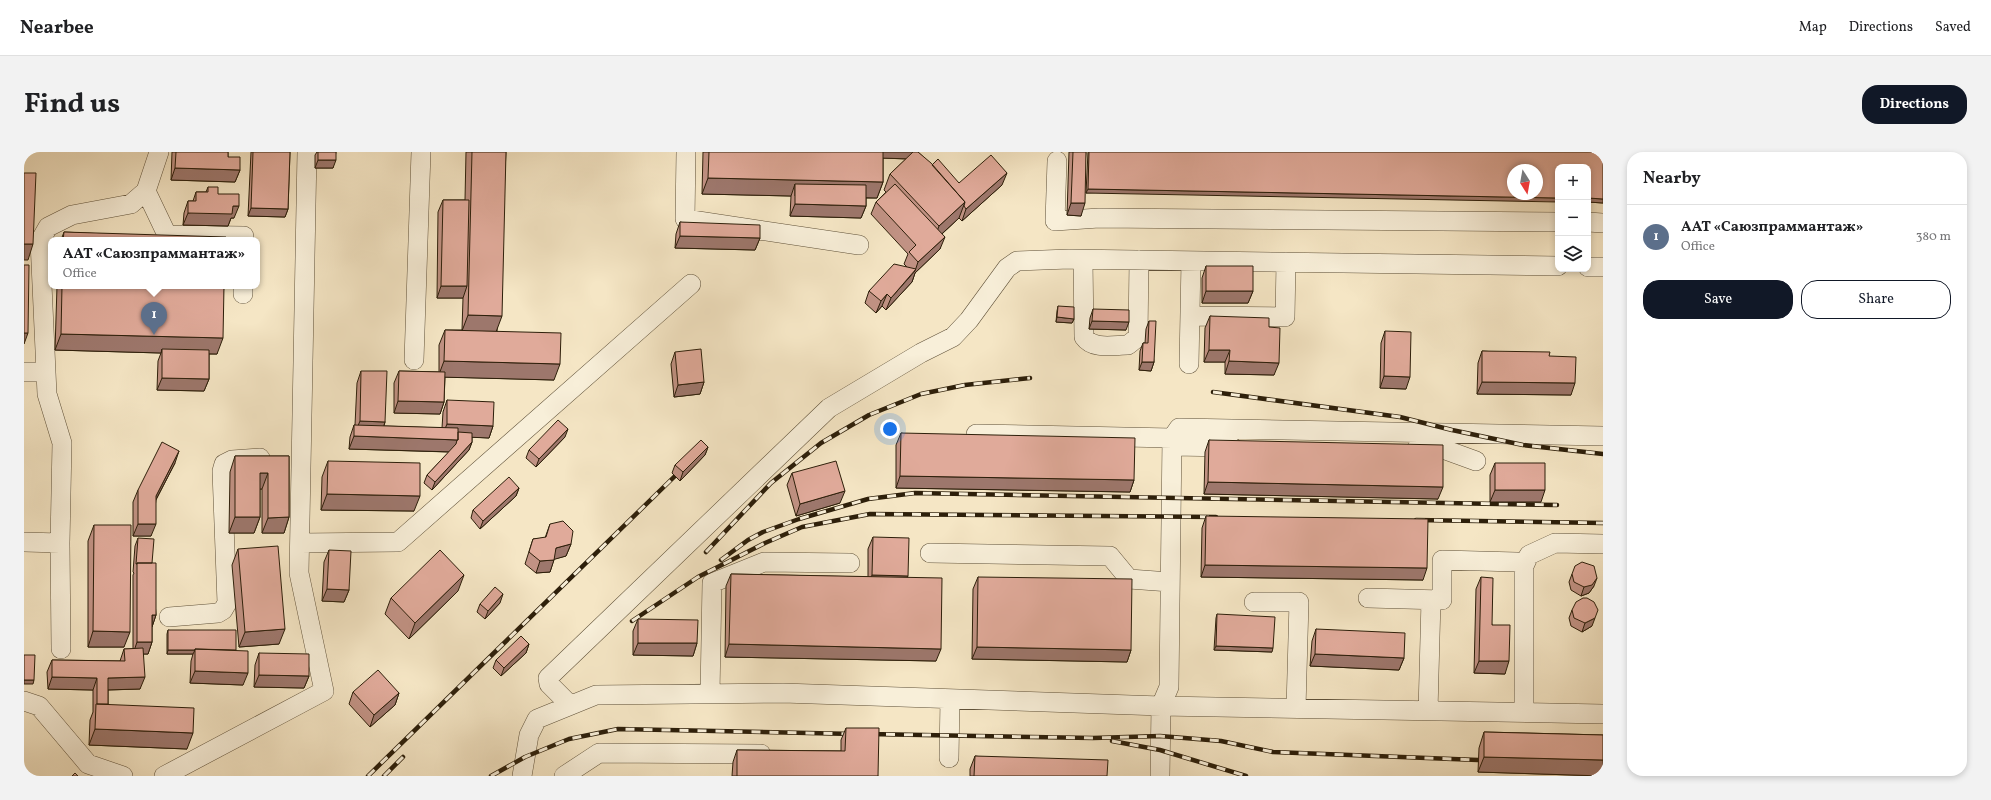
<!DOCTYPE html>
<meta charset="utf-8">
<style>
:root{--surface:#fff;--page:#f2f2f2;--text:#202124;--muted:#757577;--line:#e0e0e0;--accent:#111827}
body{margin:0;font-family:Vollkorn,serif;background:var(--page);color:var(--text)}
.controls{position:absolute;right:12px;top:12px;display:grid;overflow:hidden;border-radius:8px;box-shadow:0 2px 6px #0003}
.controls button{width:36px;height:36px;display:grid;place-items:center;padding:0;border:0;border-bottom:1px solid var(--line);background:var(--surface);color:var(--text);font:20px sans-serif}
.compass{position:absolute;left:1483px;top:12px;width:36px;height:36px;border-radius:50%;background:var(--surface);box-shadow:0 2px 6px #0003;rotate:169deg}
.you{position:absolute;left:866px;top:277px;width:14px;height:14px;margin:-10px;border:3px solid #fff;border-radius:50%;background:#1a73e8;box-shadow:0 0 0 6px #1a73e833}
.badge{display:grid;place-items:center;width:26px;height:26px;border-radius:50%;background:var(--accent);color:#fff;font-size:13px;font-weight:700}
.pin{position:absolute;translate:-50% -33px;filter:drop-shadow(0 1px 2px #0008)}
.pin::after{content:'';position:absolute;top:21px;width:14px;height:12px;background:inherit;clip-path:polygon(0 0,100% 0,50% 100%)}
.popup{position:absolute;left:24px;top:85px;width:212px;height:52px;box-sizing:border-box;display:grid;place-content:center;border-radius:8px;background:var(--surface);filter:drop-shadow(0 1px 3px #0005);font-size:13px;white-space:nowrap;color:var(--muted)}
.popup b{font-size:15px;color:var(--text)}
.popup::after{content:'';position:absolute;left:50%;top:100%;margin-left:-8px;border:8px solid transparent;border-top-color:var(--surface)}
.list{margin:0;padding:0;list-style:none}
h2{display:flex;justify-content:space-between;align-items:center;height:52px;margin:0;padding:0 16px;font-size:17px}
h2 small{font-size:13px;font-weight:400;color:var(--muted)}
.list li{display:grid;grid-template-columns:26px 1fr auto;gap:12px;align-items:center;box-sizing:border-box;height:64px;padding:0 16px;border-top:1px solid var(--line)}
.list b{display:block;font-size:15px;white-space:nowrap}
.list p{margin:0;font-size:13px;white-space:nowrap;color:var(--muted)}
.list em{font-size:13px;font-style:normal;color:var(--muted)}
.actions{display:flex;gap:8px;padding:12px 16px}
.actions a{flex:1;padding:9px 0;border:1px solid var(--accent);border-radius:16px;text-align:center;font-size:14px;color:var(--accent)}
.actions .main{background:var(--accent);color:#fff}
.icon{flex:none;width:22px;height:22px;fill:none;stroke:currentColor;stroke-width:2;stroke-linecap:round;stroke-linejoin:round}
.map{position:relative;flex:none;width:1579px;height:624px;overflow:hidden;border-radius:16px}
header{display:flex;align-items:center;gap:24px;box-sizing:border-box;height:56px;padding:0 20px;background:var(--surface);border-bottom:1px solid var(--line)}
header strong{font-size:19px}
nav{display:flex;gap:22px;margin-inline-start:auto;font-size:14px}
.intro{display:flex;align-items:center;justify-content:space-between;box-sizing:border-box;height:96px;padding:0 24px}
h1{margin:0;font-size:28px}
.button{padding:10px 18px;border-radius:16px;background:var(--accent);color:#fff;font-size:14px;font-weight:700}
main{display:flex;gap:24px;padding:0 24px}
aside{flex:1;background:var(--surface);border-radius:16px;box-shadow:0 2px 6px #0003}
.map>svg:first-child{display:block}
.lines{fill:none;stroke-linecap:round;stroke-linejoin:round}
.minor-casing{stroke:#5f5139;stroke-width:20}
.minor{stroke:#f8efd9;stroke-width:19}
.rail-casing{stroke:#2d1f0a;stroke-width:4.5}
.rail{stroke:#f8efd9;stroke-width:3;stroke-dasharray:9;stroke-linecap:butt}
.wall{fill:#c19284;stroke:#2d1f0a}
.shaded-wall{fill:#9d776c;stroke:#2d1f0a}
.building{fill:#e0aa9a;stroke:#2d1f0a;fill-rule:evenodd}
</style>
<header>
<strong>Nearbee</strong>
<nav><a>Map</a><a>Directions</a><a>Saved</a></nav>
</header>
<div class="intro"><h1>Find us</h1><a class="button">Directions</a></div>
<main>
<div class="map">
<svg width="1579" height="624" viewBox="0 0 1579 624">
<rect width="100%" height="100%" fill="#f5e6c5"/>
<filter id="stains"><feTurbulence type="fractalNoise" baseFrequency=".005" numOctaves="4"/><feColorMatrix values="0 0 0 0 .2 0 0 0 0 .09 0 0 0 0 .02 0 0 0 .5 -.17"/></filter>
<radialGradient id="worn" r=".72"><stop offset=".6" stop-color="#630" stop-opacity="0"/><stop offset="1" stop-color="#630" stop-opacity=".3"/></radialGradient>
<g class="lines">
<!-- minor casing -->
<g class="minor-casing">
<path id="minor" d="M662,0l-1,67 174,26
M1033,9l-2,60 44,-3 459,4
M122,39l21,44 77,1v4
M1564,70l15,1
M1059,108l1,77c9,13 30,8 44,8l10,-8 1,-77
M1564,115h15
M219,142v-8
M1166,164l95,1 1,-55
M390,208l7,-208
M1165,212l2,-103
M0,220h22
M952,282l196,4 7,-10 424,8
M1148,294l60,1
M1393,296l26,1 33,12
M0,390l36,1 2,-100 -15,-49 -7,-153 8,-14 24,-12 59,-11 15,-13 13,-39
M36,391l1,106
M276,391l98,-1 293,-258
M906,401l180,3 19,23 41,3
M1500,414l5,-11 26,-12 48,1
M1344,446l74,2v-40l75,2 7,4v146
M1230,450h45l-3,106
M145,465l49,-4 5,-3 4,-7 -5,-132 2,-7 8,-4 28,-2
M686,542l2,-111 52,-21 86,1
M0,549l15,5 49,58 35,12
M546,553l-21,-21 -1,-6 281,-270 92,-55 32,-16 16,-17 38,-52 10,-7 52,-2 489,7
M1404,559l3,-111
M925,606l1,-59
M140,624l160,-85 -25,-118 8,-421
M498,624l7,-41 8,-16 59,-24 187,-2 378,13 442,8
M540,624l35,-23 162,1
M1136,624l1,-70 8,-19 3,-249"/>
</g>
<!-- minor -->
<use href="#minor" class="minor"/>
<!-- rail casing -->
<g class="rail-casing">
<path id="rail" d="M1189,240l187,25 52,13 71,15 80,9
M1392,368l187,3
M682,400l65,-69 50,-40 48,-28 52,-21 44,-9 65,-7
M697,408l27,-20 15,-8 36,-13 69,-20 47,-6 642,12
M608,469l66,-44 67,-34 37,-16 68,-13 346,3
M844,582l225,4 67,-2 61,5 52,11 205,8
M1088,589l48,9 86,26
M344,624l307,-300
M360,624l19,-19
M467,624l34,-19 44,-18 49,-10 236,5"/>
</g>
<!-- rail -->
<use href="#rail" class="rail"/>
</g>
<!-- wall -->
<path class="wall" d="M148,0h56v5l12,13 -5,12 -64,-2z
M227,0h39l-2,57 -3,8 -37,-1z
M293,0h19l-3,16h-18v-13z
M442,0h40l-9,179 57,49 -109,-3 -1,25 -4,12 -46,-1v-30l5,-12 40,1v-27l6,-15h17l1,-32h-26l1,-86 5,-12h22z
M679,0h215l14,13 27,18 43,2 -40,36 -3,-3 -17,16 -2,15 -25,24 -3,9 -26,28 -4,-4 -6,7 -11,-10 4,-12 38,-24 -3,-3 4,-10 -37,-40 5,-12 10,-10 -2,-2 6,-16 16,-15 -23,-1v24l-6,16h-11v8l-5,12 -71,-2 1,-20 -89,-2z
M1045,0h17l-5,64 -14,-1z
M1064,0h515v51l-15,-1v-35l-502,26z
M184,35l10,7 16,24h-3l-3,8 -45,-1 1,-12 4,-12h5l3,-9h10z
M656,70l80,16 -5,12 -80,-2 1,-14z
M40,80l162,8h-165z
M1182,114l47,25 -5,12h-46v-25z
M33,134h167l-7,68h-8v25l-5,12 -47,-1 1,-29 3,-8 -106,-3z
M1034,154l16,13 -2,4 -16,-1 1,-11z
M1069,157l33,21 -37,-1 1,-11z
M1186,164l59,11 5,48 -49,-1v-12h-21l1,-34z
M1125,169l5,41 -3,9 -12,-1 1,-19 3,-8h2l1,-14z
M1361,179l21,58 -26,-1 1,-45z
M1458,199l67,5 22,39 -94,-1 1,-31z
M651,200l29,30 -4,12 -26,3 -3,-33z
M337,219l24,51 -1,4 58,2 1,-16 4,-12 46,26 -4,12 -17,-1v5l-3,8 -37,40 -8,-7 3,-8 22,-23 -100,-3 1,-12 4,-12h1l2,-42z
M877,281l233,47 -4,12 -234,-4v-43z
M541,285l-29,30 -10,-9 3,-8z
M1185,288l229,59 -234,-5 1,-42z
M684,295l-3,8 -25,26 -8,-8 3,-8z
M211,304h54v61l-5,16h-22v-44h-2v28l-6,16h-25l1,-61z
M304,309l86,50 -93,-1 1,-33z
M151,311l-19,37 -5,36h-18v-34l5,-12z
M1471,311l46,39h-51v-27z
M768,321l48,30 -44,13 -9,-31z
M495,336l-3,8 -36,33 -9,-11 2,-8z
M1182,364l217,64 -222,-3 1,-49z
M526,372l21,20 -5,12 -12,3 -4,13 -14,1 -11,-9 8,-25 12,-1z
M70,373l30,122h-36v-106z
M849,385l34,41 29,83 -211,-4 1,-71 5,-12 137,3v-28z
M114,386l14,25 4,52 -4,12v15l-4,12h-5l-3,35 -32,1v14l79,45 -98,-4 1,-25 3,-8v-22l-45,-1 -1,-17 5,-12 68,1 4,-12h9v-74l1,-2 -1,-1 2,-26z
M214,397l41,95 -40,3 -7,-82z
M305,398l20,40 -5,12 -22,-1 2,-39z
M1548,422l22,12 -5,7 -8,3 -10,-6 -2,-8z
M954,425l153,73 -4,12 -155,-3 1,-70z
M1457,425l11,48 13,49 -31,-1 2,-84z
M434,439l-49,48 -24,-25 6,-16z
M476,451l-15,16 -8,-7 3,-8z
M1548,458l20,16 -10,6 -11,-6 -2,-8z
M1193,462l55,38 -58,-2 2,-32z
M614,467l59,24 -4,13 -60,-1v-24z
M1292,477l88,29 -5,12 -89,-4 2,-25z
M144,478l68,20 7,35 -53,-2 1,-22 2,-7h-26v-20z
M505,492l-3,9 -25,23 -8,-8 3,-8z
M235,501l50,23 -5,12 -50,-1 1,-22z
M329,540l46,1 -4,12 -25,22 -21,-23z
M822,576l32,48h-146l1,-14 4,-12 104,1v-11z
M1460,580l119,3v41l-125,-4 1,-24z
M951,604l132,20h-137v-7z"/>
<!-- shaded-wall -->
<path class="shaded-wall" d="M856,0h37l-3,7 -36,-1z
M294,8h18l-3,8h-18z
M151,16l65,2 -5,12 -64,-2z
M983,21l-5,12 -40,36 4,-12z
M684,26l175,4 -6,16 -82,-2v-12l-4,12 -89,-2z
M1064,37l470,9v4l-472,-9z
M1564,46l15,1v4l-15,-1z
M941,50l-6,16 -26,24 6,-16z
M1047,51h14l-4,13 -14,-1z
M771,52l71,2 -5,12 -71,-2z
M209,54h6l-5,12h-3l-3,8 -45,-1 5,-12z
M227,56l37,1 -3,8 -37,-1z
M656,84l80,2 -5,12 -80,-2z
M921,85l-5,12 -25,24 -3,9 -26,28 5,-12 24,-27 3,-9z
M0,92h9l-5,16h-4z
M417,134h26l-4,12h-26z
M1182,139h47l-5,12h-46z
M863,142l-5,12 -6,7 5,-12z
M444,163l34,1 -6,16 -34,-1z
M1033,165l17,2 -2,4 -16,-1z
M1068,169l37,1 -3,8 -37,-1z
M0,181h4l-4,11z
M37,182l162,4 -6,16 -55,-1v-4l-1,4 -106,-3z
M1185,198h21l-5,12h-21z
M420,209l116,3 -6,16 -116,-3z
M1205,209l50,2 -5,12 -49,-1z
M1118,210h12l-3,9 -12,-1z
M1360,224l26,1 -4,12 -26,-1z
M138,226l47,1 -5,12 -47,-1z
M680,230l-4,12 -26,3 4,-12z
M1458,230l93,1 -4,12 -94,-1z
M374,249l46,1 -4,12 -46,-1z
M336,269l25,1 -4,12 -26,-1z
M423,272l46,2 -4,12 -47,-2z
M544,277l-3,8 -29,30 3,-8z
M330,284l104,4 -4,12 -105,-3z
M448,290l-3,8 -37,40 3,-8z
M684,295l-3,8 -25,26 3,-9z
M155,299l-4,12 -24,46 5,-13z
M236,321h8l-6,16h-8z
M876,324l234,4 -4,12 -234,-4z
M1184,330l235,5 -5,12 -234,-5z
M495,336l-3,8 -36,33 3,-8z
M1471,338h50l-4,12h-51z
M821,339l-5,12 -44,13 4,-12z
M303,342l93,2 -6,15 -93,-1z
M211,365h25l-6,16h-25z
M265,365l-5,16h-22l6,-15z
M114,372h18l-5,12h-18z
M547,392l-5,12 -14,4 4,-12z
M530,408l-4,12 -14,1 4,-12z
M1181,413l222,3 -4,12 -222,-3z
M440,423l-6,16 -49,48 6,-16z
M848,423l36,1 -5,12 -36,-1z
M1573,426l-3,8 -5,7 -8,3 3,-9z
M303,437l22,1 -5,12 -22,-1z
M479,442l-3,9 -15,16 3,-8z
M128,463h4l-4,12z
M1571,466l-3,8 -10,6 3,-9z
M261,477l-6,15 -40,3 6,-15z
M69,479l37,1 -6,15h-36z
M113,490h15l-4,12h-15z
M614,491h59l-4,13 -60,-1z
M505,492l-3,9 -25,23 3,-8z
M705,492l212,5 -5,12 -211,-4z
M1192,494l57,2 -1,4 -58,-2z
M953,495l154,3 -4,12 -155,-3z
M144,498h27l-2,4h-26z
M1291,502l89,4 -5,12 -89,-4z
M1455,509h30l-4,13 -31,-1z
M171,519l53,2 -5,12 -53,-2z
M235,523l50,1 -5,12 -50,-1z
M28,525l45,1 -4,12 -45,-1z
M121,525l-5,12 -36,1 4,-12z
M0,528h10l-1,4h-9z
M375,541l-4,12 -25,22 4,-12z
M71,577l98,4 -6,16 -98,-4z
M1460,605l119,3v16l-125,-4z"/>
<!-- building -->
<path class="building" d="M152,0h52v5h12v13l-65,-2z
M229,0h37l-2,57 -37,-1z
M294,0h18v8h-18z
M448,0h34l-4,164 -34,-1z
M685,0h174v30l-175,-4z
M889,0h5l13,11 34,39 -26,24 -49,-52z
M1049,0h13l-1,51h-14z
M1065,0h514v47l-15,-1v-31h-30v31l-470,-9zM1489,18h24v24h-24z
M967,3l16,18 -41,36 -2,-3 1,-4 -33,-37 6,-6 21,24z
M0,21h12l-3,71h-9z
M771,32l71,1v21l-71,-2z
M871,32l50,53 -27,25 -9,-10 7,-7 -40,-43z
M184,35h10v7h21v12h-6l-1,8 -44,-1v-12h8v-9h12z
M419,48h26l-2,86h-26z
M656,70l80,3v13l-80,-2z
M40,80l162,5v3h-163z
M870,112l22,5 -25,29 -4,-4 -6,7 -12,-10z
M0,113h5l-1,68h-4z
M1182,114h47v25h-47z
M38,134h162l-1,52 -162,-4z
M1034,154l16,1v12l-17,-2z
M1069,157l36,1v12l-37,-1z
M1186,164l59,2v9l11,1 -1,35 -50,-2 1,-11h-21z
M1125,169h7l-2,41h-12l1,-19h5z
M421,178l116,3 -1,31 -116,-3z
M1361,179l26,1 -1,45 -26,-1z
M138,197l47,1v29l-47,-1z
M677,197l3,33 -26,3 -3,-33z
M1458,199l68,1 -1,4 27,1 -1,26 -93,-1z
M337,219h26l-2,51 -25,-1z
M375,219l46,1 -1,30 -46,-1z
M423,248l47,2 -1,24 -46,-2z
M534,268l10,9 -29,30 -10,-9z
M330,273l104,3v12l-104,-4z
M434,280l14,1v9l-37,40 -8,-7 29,-31 1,-4h1z
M877,281l234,5 -1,42 -234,-4z
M677,288l7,7 -25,25 -8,-7z
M1185,288l234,5v42l-235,-5z
M138,290l17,9 -23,45v28h-18v-34z
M211,304h54v61l-21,1v-45h-8v44h-25z
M304,309l92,2v33l-93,-2z
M812,309l9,30 -45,13 -8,-31z
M1471,311h50v27h-50z
M485,325l10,11 -36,33 -10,-11z
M1182,364l222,3 -1,49 -222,-3z
M539,369l10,10 -2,13 -15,4 -2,12 -14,1 -11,-9 4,-13 13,-2 4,-13z
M70,373h37l-1,107 -37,-1z
M849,385l36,1 -1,38 -36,-1z
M114,386l16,1 -2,24h-15v1h-1z
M254,394l7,83 -40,3 -7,-83z
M305,398l22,1 -2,39 -22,-1z
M416,398l24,25 -49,48 -24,-25z
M1558,410l12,4 3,12 -5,7 -8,2 -10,-5 -2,-8 3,-8z
M113,411h19v52h-4v27h-15z
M707,422l211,4 -1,71 -212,-5z
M954,425l154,2 -1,71 -154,-3z
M1457,425l12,1 -1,47h18l-1,36h-30z
M471,435l8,7 -15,17 -8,-7z
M1559,446h4l7,4 4,8 -3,8 -10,5 -11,-5 -2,-8 4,-8z
M1193,462l58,3 -2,31 -57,-2z
M614,467l60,1 -1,23h-59z
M1292,477l89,4 -1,25 -89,-4z
M144,478h68v20l-41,-1v1h-27z
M497,484l8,8 -25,24 -8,-8z
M119,496l2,29 -37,1v26h-11v-26l-45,-1v-17l73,1 -1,-12z
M171,497l53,2v22l-53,-2z
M235,501l50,1v22l-50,-1z
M0,503h11l-1,25h-10z
M354,518l21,23 -25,22 -21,-23z
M72,552l98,4 -1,25 -98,-4z
M822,576h33l-1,48h-141v-26l108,1z
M1460,580l119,3v25l-119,-3z
M951,604l133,4 -1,16h-133z
M51,621l3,3h-6z"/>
<rect width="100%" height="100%" filter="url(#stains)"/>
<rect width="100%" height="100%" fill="url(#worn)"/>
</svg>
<div class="controls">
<button>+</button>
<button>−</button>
<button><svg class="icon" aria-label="layers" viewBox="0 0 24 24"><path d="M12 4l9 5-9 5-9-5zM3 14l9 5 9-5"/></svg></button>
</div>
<svg class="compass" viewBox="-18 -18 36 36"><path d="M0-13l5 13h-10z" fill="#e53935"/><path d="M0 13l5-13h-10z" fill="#757577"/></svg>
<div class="you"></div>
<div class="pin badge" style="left:130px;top:183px;background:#5c6f8a">1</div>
<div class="popup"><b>ААТ «Саюзпраммантаж»</b>Office</div>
</div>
<aside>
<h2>Nearby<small></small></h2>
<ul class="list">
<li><span class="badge" style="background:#5c6f8a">1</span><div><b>ААТ «Саюзпраммантаж»</b><p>Office</p></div><em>380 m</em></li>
</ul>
<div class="actions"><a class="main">Save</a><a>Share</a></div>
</aside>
</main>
